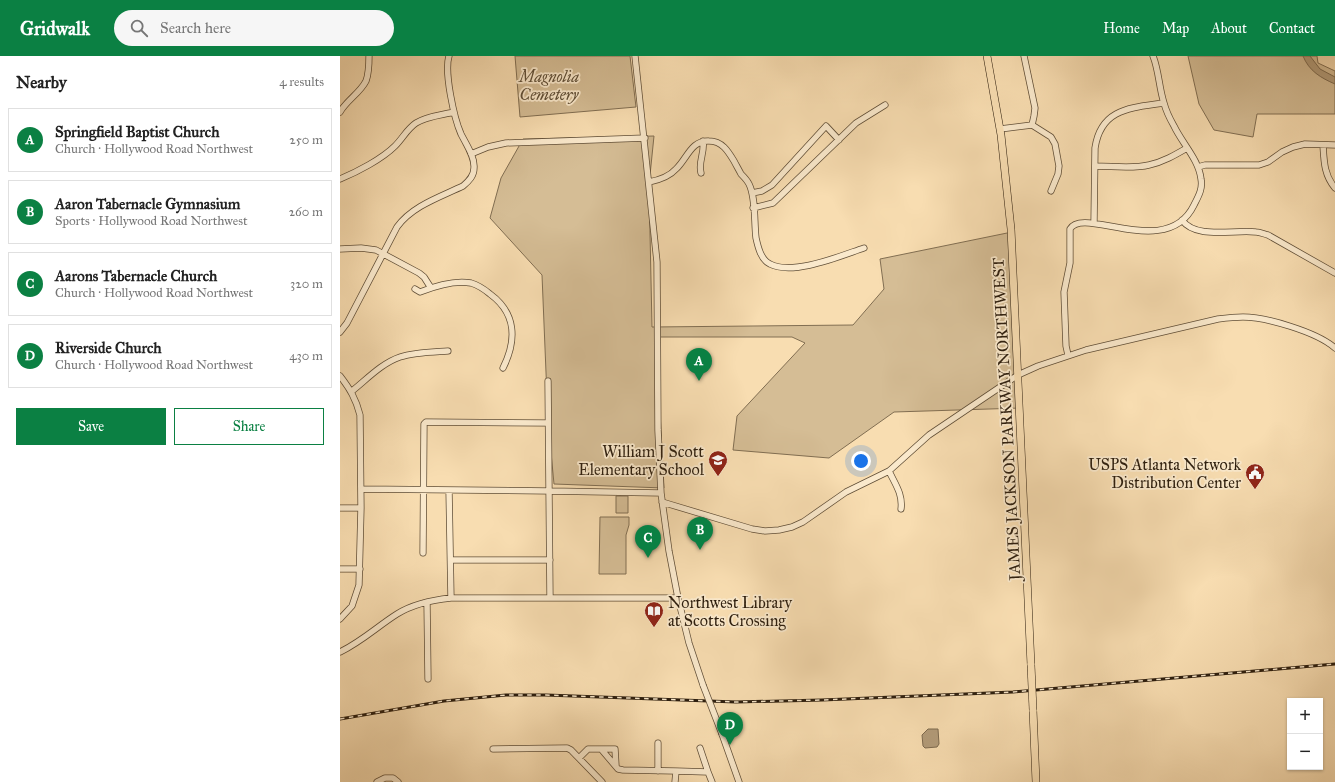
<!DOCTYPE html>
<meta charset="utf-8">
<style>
:root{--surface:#fff;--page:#f6f6f6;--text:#222;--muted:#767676;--line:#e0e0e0;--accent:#0b8043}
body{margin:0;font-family:"IM FELL Great Primer",serif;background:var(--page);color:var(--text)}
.controls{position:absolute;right:12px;bottom:12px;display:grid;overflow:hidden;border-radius:0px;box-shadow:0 1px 3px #0004}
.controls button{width:36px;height:36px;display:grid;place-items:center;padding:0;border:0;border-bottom:1px solid var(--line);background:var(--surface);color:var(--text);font:20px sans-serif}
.you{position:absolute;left:521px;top:405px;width:14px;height:14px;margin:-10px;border:3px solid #fff;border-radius:50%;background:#1a73e8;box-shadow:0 0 0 6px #1a73e833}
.badge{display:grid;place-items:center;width:26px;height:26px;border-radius:50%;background:var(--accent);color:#fff;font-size:13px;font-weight:700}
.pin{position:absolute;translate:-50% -33px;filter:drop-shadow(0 1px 2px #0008)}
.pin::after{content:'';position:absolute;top:21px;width:14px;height:12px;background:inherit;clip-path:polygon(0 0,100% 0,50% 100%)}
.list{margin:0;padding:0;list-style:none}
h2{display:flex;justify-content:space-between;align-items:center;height:52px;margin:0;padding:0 16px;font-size:17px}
h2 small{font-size:13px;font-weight:400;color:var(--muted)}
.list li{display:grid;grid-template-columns:26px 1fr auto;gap:12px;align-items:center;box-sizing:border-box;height:64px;margin:0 8px 8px;padding:0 8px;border:1px solid var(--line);border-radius:0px}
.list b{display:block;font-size:15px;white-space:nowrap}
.list p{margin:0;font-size:13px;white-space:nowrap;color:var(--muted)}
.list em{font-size:13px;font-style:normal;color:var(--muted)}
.actions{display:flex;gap:8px;padding:12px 16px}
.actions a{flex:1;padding:9px 0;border:1px solid var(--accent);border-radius:0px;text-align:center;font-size:14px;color:var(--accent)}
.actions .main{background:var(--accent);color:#fff}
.icon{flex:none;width:22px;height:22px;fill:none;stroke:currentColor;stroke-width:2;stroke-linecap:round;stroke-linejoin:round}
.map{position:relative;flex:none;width:995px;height:726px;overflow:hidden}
header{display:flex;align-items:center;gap:24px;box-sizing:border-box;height:56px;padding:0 20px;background:var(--accent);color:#fff}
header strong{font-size:19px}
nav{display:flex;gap:22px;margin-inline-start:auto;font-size:14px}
.search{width:280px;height:36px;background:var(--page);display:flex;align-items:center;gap:10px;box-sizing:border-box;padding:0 14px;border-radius:22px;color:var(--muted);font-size:15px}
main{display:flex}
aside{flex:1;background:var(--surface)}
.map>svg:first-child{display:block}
.green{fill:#d5bd95;stroke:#816e52}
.water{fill:#b39c7a;stroke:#7d6a4f}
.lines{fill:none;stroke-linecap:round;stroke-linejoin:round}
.minor-casing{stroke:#604e37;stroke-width:7}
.major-casing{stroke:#2d1e0e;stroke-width:8}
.minor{stroke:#fae9cc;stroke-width:5.5}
.major{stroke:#f8ddb1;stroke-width:7}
.rail-casing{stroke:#2d1e0e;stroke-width:3}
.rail{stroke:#fae9cc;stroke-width:1.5;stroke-dasharray:4.5;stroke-linecap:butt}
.minor-bridge-casing{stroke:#604e37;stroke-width:7;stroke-linecap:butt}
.major-bridge-casing{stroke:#2d1e0e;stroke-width:8;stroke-linecap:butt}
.minor-bridge{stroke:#fae9cc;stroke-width:5.5}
.major-bridge{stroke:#f8ddb1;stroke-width:7}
.labels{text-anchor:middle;stroke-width:3.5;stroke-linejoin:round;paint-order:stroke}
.park-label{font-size:16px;font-style:italic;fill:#5f4e36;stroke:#fae9cc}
.street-label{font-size:16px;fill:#2d1e0e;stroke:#fae9cc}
.poi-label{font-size:16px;fill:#2d1e0e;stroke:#fae9cc;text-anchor:end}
</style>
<header>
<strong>Gridwalk</strong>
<div class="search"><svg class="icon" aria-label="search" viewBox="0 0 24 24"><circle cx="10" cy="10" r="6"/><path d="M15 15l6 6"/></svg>Search here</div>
<nav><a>Home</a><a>Map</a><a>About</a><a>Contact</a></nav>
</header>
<main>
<aside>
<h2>Nearby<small>4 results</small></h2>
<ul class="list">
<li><span class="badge">A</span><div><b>Springfield Baptist Church</b><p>Church · Hollywood Road Northwest</p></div><em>250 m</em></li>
<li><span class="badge">B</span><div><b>Aaron Tabernacle Gymnasium</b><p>Sports · Hollywood Road Northwest</p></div><em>260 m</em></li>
<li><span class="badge">C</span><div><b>Aarons Tabernacle Church</b><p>Church · Hollywood Road Northwest</p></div><em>320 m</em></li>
<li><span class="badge">D</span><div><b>Riverside Church</b><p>Church · Hollywood Road Northwest</p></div><em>430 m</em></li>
</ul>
<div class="actions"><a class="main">Save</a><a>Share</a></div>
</aside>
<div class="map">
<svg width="995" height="726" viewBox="0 0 995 726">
<rect width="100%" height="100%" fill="#f8ddb1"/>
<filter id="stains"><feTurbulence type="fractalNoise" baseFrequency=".005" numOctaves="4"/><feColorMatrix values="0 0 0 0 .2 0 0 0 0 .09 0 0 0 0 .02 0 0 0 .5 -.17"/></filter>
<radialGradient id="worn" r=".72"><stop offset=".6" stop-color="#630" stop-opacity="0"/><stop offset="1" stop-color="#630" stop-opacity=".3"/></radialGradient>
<!-- green -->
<path class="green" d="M175,0h115l6,51 -116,10z
M848,0h129l1,7 17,8v43h-78l-4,23 -39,-7 -15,-26z
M314,80l-5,49 3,142 201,-2 31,-36 -4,-30 132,-27 9,176 -127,4 -65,46 -96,-8 4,-34 68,-73 -13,-6h-132l-2,37 6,114 -110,-4 -6,-63 -6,-146 -52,-57 11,-40 22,-39z
M276,440h12v17h-12z
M260,461h29v8l-3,10v39h-27z"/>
<!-- water -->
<path class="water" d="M963,0h7l10,13 15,8v7c-14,-6 -26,-13 -32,-28z
M588,673h10l1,15 -2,3 -12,1 -2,-2 -1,-11z"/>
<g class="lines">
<!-- minor casing -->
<g class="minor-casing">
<path id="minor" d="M295,0l22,206 1,168 3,63 8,58 9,47 11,45 14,42
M684,0l11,52 -1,8 -2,9
M0,56c7,-12 20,-19 26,-31 3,-8 3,-17 3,-25
M660,73l32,-4 19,12 4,7 4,22 -1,8 -7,17
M983,89c1,16 1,30 12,43
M131,98l17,-7 18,-4 139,-5
M755,110c18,0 37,3 54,-1 14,-3 26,-10 38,-17
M858,111l7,-2h54l9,-3 14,-10 11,-5 12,-3 30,1
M361,117c-3,-12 4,-20 2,-32
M0,123c17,-7 42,-20 55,-33 8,-8 12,-17 21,-23 11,-7 26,-8 38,-11
M309,126c10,-2 20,-5 27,-13 11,-10 15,-29 33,-28 13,0 19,10 25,20 2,4 5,9 7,13 3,3 6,6 8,10 7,14 5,38 7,54 2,9 5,22 14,26 23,12 70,-8 94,-16
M412,137l10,-2 10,-6 54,-59 13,14
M413,152l20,-5 83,-80 29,-18
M842,164c14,20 53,9 74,12 4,0 8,2 12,3l67,38
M754,167l1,-75c6,-40 36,-40 69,-45
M0,193l21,-1 15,2 43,23 5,4 7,11
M75,233l5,3c15,-6 35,-12 51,-9 7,2 13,6 19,11 26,19 27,46 13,74
M0,276l7,-9 50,-96c15,-21 43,-30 66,-41 6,-5 11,-10 11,-18 1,-11 -8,-24 -13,-34 -7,-16 -17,-62 -12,-78
M728,299l-2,-9 -2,-54 6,-29v-34c13,-24 97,32 124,-24 4,-8 9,-16 7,-26 -2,-19 -19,-36 -27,-53 -4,-7 -8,-15 -10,-23 -5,-15 -5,-32 -11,-47
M0,320c10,13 16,23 20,39l1,93 -2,77 -7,21 -12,13
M208,325l2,217
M12,335c15,-12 30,-28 48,-34 15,-5 32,-5 48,-6
M549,415c6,13 14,23 12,38
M21,433l189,2 111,2
M109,434l2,108
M322,446l90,27 13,2 14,-1 13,-3 11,-5 43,-30 43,-21 40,-36 89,-60 20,-9 48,-16 132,-31c8,-1 16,-2 25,-2 23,0 74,15 92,31
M0,452h21
M83,497l1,-129 2,-2 122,1
M111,504h99
M0,513h20
M87,546l1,77
M0,596c21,-10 38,-26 57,-38 16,-10 35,-14 54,-16h227
M382,678l17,48
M360,692l8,24
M153,693l74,-1 4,2 31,32
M261,693h14l1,17
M239,702l9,-9h13l17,20 5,1 53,1
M318,715v-28
M37,726l8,-4h8l5,4
M335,726l1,-11 32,1 4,10"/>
</g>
<!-- major casing -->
<g class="major-casing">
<path id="major" d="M647,0l14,79 10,94 20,436
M693,654l3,72"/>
</g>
<!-- minor -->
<use href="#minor" class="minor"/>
<!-- major -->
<use href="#major" class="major"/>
<!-- rail casing -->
<g class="rail-casing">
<path id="rail" d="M0,663l104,-18 62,-6h40l190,7 86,-2 191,-8 322,-28"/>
</g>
<!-- rail -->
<use href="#rail" class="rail"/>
<!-- minor-bridge casing -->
<g class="minor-bridge-casing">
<path id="minor-bridge" d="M363,629l19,49"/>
</g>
<!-- major-bridge casing -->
<g class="major-bridge-casing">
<path id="major-bridge" d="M691,609l2,45"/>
</g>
<!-- minor-bridge -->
<use href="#minor-bridge" class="minor-bridge"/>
<!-- major-bridge -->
<use href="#major-bridge" class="major-bridge"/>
</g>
<!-- icons -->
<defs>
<g id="school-pin" transform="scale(1)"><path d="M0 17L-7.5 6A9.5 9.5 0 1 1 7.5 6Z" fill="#8f2418" stroke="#fae9cc"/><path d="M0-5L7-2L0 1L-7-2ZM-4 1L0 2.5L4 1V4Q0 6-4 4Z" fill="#fff"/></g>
<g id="civic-pin" transform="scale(1)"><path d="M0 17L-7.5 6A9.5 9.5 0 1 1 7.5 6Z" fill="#8f2418" stroke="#fae9cc"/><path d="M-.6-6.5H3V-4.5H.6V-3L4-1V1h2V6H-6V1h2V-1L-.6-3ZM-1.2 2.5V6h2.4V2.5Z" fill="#fff"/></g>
<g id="library-pin" transform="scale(1)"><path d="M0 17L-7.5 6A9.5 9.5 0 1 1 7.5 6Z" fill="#8f2418" stroke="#fae9cc"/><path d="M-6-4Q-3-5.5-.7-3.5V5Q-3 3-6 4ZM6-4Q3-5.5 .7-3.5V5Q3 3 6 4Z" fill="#fff"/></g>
</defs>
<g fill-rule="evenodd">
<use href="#school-pin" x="378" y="404"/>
<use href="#civic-pin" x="915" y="417"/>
<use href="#library-pin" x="314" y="555"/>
</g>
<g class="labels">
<!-- park labels -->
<g class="park-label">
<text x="209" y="26">Magnolia<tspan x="209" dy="18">Cemetery</tspan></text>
</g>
<!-- street labels -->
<g class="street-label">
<text transform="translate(666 363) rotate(-93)" y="6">JAMES JACKSON PARKWAY NORTHWEST</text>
</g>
<!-- poi labels -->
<g class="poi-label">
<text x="364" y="401">William J Scott<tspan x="364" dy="18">Elementary School</tspan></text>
<text x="901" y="414">USPS Atlanta Network<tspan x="901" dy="18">Distribution Center</tspan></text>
<text x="328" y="552" text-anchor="start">Northwest Library<tspan x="328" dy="18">at Scotts Crossing</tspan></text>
</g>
</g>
<rect width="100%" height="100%" filter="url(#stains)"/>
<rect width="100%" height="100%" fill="url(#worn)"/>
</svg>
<div class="controls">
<button>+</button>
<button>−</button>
</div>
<div class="you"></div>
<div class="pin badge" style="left:359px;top:325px">A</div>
<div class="pin badge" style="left:360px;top:494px">B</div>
<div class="pin badge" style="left:308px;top:502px">C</div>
<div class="pin badge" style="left:390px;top:689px">D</div>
</div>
</main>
